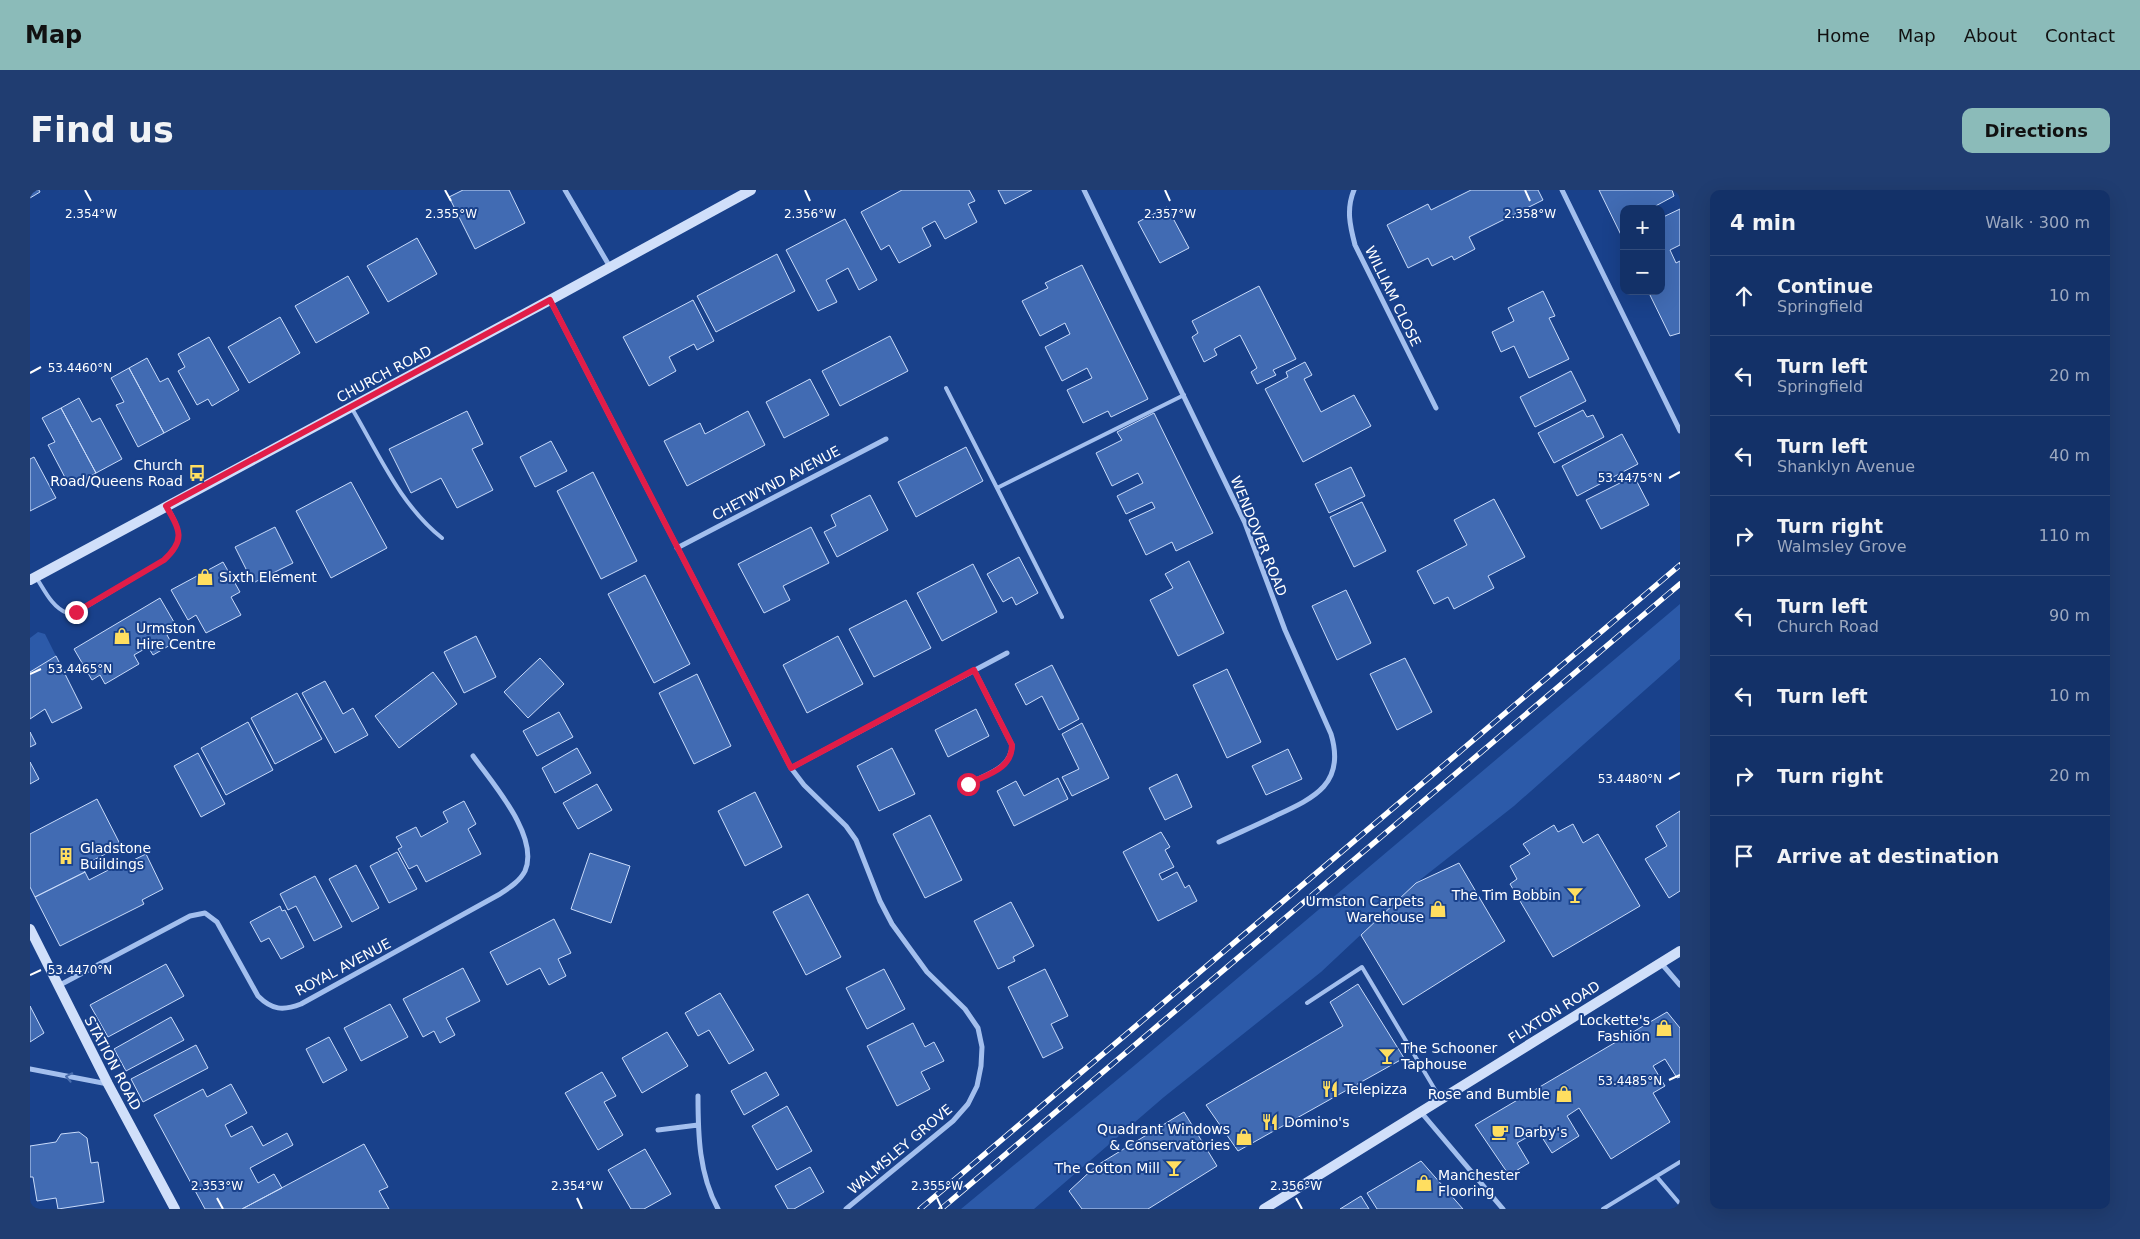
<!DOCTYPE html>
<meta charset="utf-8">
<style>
:root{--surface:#133168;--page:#203d71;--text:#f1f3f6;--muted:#9da9c0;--line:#324c7c;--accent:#8bbbb9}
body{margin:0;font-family:"DejaVu Sans",sans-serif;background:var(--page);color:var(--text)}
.controls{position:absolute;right:15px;top:15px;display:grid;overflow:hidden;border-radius:10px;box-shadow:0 5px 20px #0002}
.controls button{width:45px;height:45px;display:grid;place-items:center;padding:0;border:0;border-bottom:1px solid var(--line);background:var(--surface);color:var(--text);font:25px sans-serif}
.stop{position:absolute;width:15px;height:15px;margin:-11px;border:4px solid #e11d48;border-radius:50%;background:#fff}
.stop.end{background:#e11d48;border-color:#fff;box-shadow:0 1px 5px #0008}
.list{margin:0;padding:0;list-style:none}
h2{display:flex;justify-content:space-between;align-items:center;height:65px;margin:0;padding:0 20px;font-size:21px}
h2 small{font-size:16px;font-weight:400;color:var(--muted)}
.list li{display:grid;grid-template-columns:32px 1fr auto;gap:15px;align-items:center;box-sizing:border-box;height:80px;padding:0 20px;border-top:1px solid var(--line)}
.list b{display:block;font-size:19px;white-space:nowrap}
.list p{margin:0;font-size:16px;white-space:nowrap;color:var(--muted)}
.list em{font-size:16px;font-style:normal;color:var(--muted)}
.icon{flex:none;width:28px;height:28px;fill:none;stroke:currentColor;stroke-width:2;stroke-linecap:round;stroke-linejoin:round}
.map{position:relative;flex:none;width:1650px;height:1019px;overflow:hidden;border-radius:10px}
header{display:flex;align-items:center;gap:30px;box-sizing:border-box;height:70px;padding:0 25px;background:var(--accent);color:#111}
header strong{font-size:24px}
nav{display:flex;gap:28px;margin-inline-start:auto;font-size:18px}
.intro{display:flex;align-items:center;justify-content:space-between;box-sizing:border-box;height:120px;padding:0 30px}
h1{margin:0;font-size:35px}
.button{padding:12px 22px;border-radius:10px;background:var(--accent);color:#111;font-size:18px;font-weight:700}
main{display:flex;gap:30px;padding:0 30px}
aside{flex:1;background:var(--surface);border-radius:10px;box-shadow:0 5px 20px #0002}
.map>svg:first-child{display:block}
.green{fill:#2c5aa9}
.building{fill:#416bb3;stroke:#c9dbfa}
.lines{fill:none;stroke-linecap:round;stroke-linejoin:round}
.lane{stroke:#a3bfee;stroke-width:4}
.street{stroke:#a3bfee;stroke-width:5}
.secondary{stroke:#d0dffa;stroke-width:10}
.rail-casing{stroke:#fff;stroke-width:5.5}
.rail{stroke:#19418b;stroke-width:4;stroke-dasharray:11;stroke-linecap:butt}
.oneway{stroke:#496dae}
.route{stroke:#e11d48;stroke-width:6}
.ticks{fill:none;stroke:#fff;stroke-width:2}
.labels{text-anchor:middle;stroke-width:4;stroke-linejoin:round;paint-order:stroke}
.street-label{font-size:14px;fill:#fff;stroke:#19418b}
.poi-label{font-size:14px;fill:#fff;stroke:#19418b;text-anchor:start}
.ticks-label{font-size:12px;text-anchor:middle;fill:#fff;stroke:#19418b;stroke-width:4;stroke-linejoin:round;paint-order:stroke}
</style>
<header>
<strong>Map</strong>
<nav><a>Home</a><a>Map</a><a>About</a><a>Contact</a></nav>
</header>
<div class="intro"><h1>Find us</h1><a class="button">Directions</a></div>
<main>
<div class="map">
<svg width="1650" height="1019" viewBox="0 0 1650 1019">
<rect width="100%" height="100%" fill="#19418b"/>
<!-- green -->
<path class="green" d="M1650,414v55l-166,147 -98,77 -95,89 -157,125 -130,112h-73l174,-144z
M8,442l7,2 11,22 -26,16v-34z"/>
<!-- building -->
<path class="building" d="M0,0h9l1,2 -10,6z
M433,0h46l16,33 -50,26 -26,-52z
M872,0h67l6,11 -7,3 9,18 -32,17 -10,-18 -13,7 9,18 -32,17 -10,-18 -8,5 -20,-38z
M968,0h34l-27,14z
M1441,0h67l5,10 -74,37 6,12 -21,11 -2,-4 -20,10 -4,-8 -20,10 -21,-43 41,-21 3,6z
M1569,0h73l2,6 -24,13h-26v32z
M1137,17l22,41 -29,15 -22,-41z
M1650,19v36l-10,5 6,13 4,-2v72l-10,3 -22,-45h13v-73z
M815,29l32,61 -18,10 -11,-22 -22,12 11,22 -19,9 -32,-61z
M387,48l20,36 -49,28 -21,-36z
M747,64l18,37 -79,41 -19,-36z
M1052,75l66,134 -37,18 -3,-6 -25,12 -16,-33 25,-12 -5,-10 -25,13 -17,-34 25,-13 -5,-11 -25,13 -18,-35 26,-13 -3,-5z
M318,86l21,37 -53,30 -21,-37z
M1229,96l37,73 -23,11 3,5 -19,9 -6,-12 6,-4 -17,-33 -26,14 3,6 -13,7 -12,-25 6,-4 -6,-12z
M1513,101l12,25 -6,2 20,41 -40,19 -15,-32 -13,6 -9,-20 22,-11 -6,-13z
M663,110l21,41 -17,9 -3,-6 -25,13 7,14 -27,15 -26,-49z
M250,127l20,36 -51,30 -21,-36z
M860,146l18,35 -68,35 -18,-35z
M179,147l30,53 -27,16 -4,-7 -11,6 -19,-34 7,-4 -7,-13z
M117,168l13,24 8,-4 22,41 -26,14 -35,-65z
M1275,172l7,13 -8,4 17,33 33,-17 17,31 -68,36 -38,-73 23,-12 -2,-5z
M99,178l35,65 -26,14 -22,-42 8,-3 -13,-24z
M1541,181l15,30 -51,26 -15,-30z
M780,189l19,36 -45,23 -18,-36z
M49,208l13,24 8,-4 22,41 -26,14 -35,-65z
M31,218l35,65 -26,14 -22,-42 7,-3 -13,-24z
M1553,220l4,7 6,-2 11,22 -50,26 -16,-30z
M437,221l16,33 -11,5 21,41 -36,18 -16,-30 -30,15 -22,-44z
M718,221l17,34 -78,41 -23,-45 36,-18 5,11z
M1124,223l59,120 -37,18 -4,-9 -26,13 -17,-35 26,-12 -3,-6 -26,12 -9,-18 26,-13 -5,-10 -26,13 -16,-33 26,-13 -5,-8z
M1592,244l16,30 -61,32 -15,-30z
M521,251l16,30 -32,16 -15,-30z
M936,257l17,34 -67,36 -18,-35z
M4,267l22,41 -26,13v-52z
M1321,277l14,29 -36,17 -14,-29z
M563,282l44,89 -36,18 -44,-88z
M1604,286l15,29 -48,24 -15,-29z
M321,292l36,66 -56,30 -35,-67z
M840,305l18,35 -51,27 -13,-25 12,-6 -5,-11z
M1464,309l31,58 -37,19 6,12 -40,21 -6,-12 -14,7 -17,-33 50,-26 -13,-25z
M1332,312l24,49 -32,16 -24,-50z
M245,337l18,36 -40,20 -18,-36z
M781,337l18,36 -46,23 7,14 -26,13 -26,-49z
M989,367l19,36 -22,12 -4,-8 -9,5 -16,-28z
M1159,371l35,72 -46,23 -28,-56 23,-12 -8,-14z
M193,372l17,30 -9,5 10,18 -35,18 -10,-18 -8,5 -17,-30z
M943,374l24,48 -55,29 -25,-48z
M615,385l45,89 -36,19 -46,-89z
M1316,400l25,53 -34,17 -25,-54z
M130,408l18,31 -11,6 5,9 -19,11 -5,-8 -14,8 5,9 -34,20 -5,-9 -8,5 -18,-31z
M876,410l25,48 -57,29 -25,-48z
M446,446l20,41 -32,16 -20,-41z
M808,446l25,48 -56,29 -24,-48z
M26,466l26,52 -30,15 -7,-14 -15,10v-47z
M510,468l24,26 -36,34 -24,-26z
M1375,468l27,54 -35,18 -27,-56z
M1022,475l27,54 -20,11 -17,-34 -16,9 -11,-21z
M1197,479l34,73 -34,16 -34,-73z
M403,482l24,32 -58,44 -24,-32z
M667,484l34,72 -37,18 -35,-71z
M295,491l18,33 10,-6 15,27 -33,18 -33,-60z
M267,503l25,46 -47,25 -24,-46z
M946,519l13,27 -41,21 -13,-27z
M529,522l14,25 -36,19 -14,-25z
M218,532l25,48 -47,25 -25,-47z
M1052,533l27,55 -37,18 -10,-19 17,-8 -17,-35z
M0,542l6,12 -6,3z
M547,558l14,25 -36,20 -13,-25z
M862,558l23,46 -36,17 -22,-45z
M1258,559l14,30 -36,16 -14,-29z
M168,563l27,51 -24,13 -27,-51z
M0,572l9,17 -9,5z
M1147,584l15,33 -27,13 -16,-32z
M1028,588l10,21 -54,27 -17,-35 19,-10 8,15z
M567,594l15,26 -34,19 -15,-26z
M725,602l27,55 -37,19 -27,-55z
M67,609l24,47 -39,20 3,6 -50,25 -5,-10v-53z
M434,611l12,23 -8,5 13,25 -55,28 -9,-17 -8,4 -11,-20 4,-2 -6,-10 20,-10 5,10 27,-15 -5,-10z
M1650,621v80l-11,7 -24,-39 22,-13 -11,-20z
M900,625l32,65 -37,18 -32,-64z
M1543,634l10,19 15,-9 42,72 -87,51 -43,-73 7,-5 -7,-13 20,-12 -7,-10 31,-19 4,7z
M1131,642l9,15 -5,3 9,17 -15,7 3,6 15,-8 8,16 4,-3 8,16 -39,20 -35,-69z
M367,662l20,37 -28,14 -19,-37z
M560,663l40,13 -19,57 -40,-14z
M116,664l17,35 -21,11 2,4 -84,42 -25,-49 50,-25 4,8 33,-17 1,2z
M1429,673l46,78 -102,64 -42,-70 55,-52z
M326,675l23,43 -27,14 -23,-43z
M285,686l27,51 -28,14 -18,-35 -8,4 -8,-16z
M778,704l33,63 -35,18 -33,-63z
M981,712l23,44 -21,11 2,4 -17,8 -24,-48z
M250,716l2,5 3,-1 19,37 -23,12 -12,-21 -8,4 -11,-20z
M524,729l17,34 -13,6 8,17 -17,9 -9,-17 -33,17 -17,-33z
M136,774l18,32 -76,41 -18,-32z
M433,778l17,33 -34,17 9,17 -15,8 -6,-12 -11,6 -20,-38z
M854,779l21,40 -38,20 -21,-41z
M1015,779l23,47 -17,8 12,24 -20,10 -35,-71z
M1328,794l46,74 -166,93 -32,-46 137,-79 -13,-24z
M690,803l34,57 -25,14 -20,-34 -11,6 -13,-23z
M360,814l18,33 -47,24 -17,-33z
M0,816l14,27 -14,9z
M1637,822l13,16v49l-3,1 -12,-19 -12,7 12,20 -12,7 17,29 -59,37 -32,-51 -12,8 12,20 -27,17 -14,-22 -21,12 12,20 -20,12 -34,-50z
M141,827l13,23 -58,31 -12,-22z
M883,833l12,24 9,-5 10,19 -23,11 9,17 -33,17 -30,-60z
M637,842l21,34 -46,27 -20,-35z
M299,847l18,33 -24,13 -17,-34z
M166,855l12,23 -65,34 -12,-23z
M572,882l14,24 -12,6 19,33 -25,15 -33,-57z
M736,882l13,23 -35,20 -13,-24z
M201,894l16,29 -22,12 6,12 21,-11 11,20 24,-13 6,12 -43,23 8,15 16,-9 8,14 -40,21h-37l-51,-94 49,-26 4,8z
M757,916l25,45 -35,19 -25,-44z
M1154,922l33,54 -69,43h-66l-13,-18 27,-25z
M49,942l8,6 4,25 7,-1 6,40 -46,7 -2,-11 -19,3 -4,-24h-3v-31l26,-4 5,-8z
M334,954l24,43 -9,4 10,18h-147z
M615,959l26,45 -27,15h-13l-23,-39z
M1391,971l42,48h-86l-10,-16z
M780,977l14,25 -30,17h-6l-13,-23z
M1331,1006l8,13h-29z"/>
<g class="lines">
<!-- lane -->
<path class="lane" d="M916,198l51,100
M321,217c27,45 49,98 91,131
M6,387c9,14 16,30 31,36l17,-5 80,-48c21,-19 17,-29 4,-52
M1032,427l-65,-129 187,-93
M1277,813l55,-36 78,131
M1627,987l23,27
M1573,1019l77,-47"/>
<!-- street -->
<path class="street" d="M535,0l45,77
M1054,0l161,333 40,107 46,104c15,50 -17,64 -56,82 -18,9 -37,17 -56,26
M1324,0c-8,19 -4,36 1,55l81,163
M1532,0l118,241
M520,110l241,468 13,17 42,41 10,14 24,61 12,23 35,48 38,37 13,19 4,19 -1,19 -4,20 -9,18 -15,17 -107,88
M647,358l209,-109
M761,578l216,-115
M938,594c19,-10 44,-16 44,-39l-38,-75
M1631,773l19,22
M28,796l132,-70 15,-3 12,9 41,74c14,14 25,15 43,8l199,-110c9,-6 20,-13 25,-23 15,-35 -33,-88 -52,-115
M0,879l78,15
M668,906c0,39 1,78 20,113
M1390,921l83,98
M628,940l40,-5"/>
<!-- secondary -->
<path class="secondary" d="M0,390l520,-280 201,-110
M0,739l78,155 67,125
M1234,1019l416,-258"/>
<!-- rail casing -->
<g class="rail-casing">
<path id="rail" d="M890,1019l760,-644
M911,1019l739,-625"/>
</g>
<!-- rail -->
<use href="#rail" class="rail"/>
</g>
<!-- one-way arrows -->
<defs><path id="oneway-chevron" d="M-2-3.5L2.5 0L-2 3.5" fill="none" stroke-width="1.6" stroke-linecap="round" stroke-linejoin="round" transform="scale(1.25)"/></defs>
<use class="oneway" href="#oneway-chevron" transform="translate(39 887) rotate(-169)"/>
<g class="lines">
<!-- route -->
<path class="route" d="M46,422l88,-52c22,-20 16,-30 2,-54l384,-206 241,468 183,-98 38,75c0,24 -24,29 -44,39"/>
</g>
<!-- ticks -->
<path class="ticks" d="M55,0l6,11M415,0l6,11M775,0l5,11M1135,0l5,11M1495,0l5,11M0,183l11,-6M1639,288l11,-6M0,484l11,-5M1639,589l11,-6M0,785l11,-5M1639,890l11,-5M187,1008l6,11M547,1008l5,11M907,1008l5,11M1266,1008l6,11"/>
<!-- icons -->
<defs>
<g id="bus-bare" transform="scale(1.35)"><path d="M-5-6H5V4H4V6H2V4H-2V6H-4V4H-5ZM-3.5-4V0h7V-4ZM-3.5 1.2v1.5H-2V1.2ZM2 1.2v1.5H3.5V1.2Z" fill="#ffde60" stroke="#19418b" stroke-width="2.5" paint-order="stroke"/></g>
<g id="shop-bare" transform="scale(1.35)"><path d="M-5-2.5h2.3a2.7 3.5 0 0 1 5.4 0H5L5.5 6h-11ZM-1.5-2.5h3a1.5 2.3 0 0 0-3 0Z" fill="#ffde60" stroke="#19418b" stroke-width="2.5" paint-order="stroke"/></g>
<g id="building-bare" transform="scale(1.35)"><path d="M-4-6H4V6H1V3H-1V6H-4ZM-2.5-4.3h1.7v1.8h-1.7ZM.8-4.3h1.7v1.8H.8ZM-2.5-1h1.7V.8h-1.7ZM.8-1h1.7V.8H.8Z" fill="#ffde60" stroke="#19418b" stroke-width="2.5" paint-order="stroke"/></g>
<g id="bar-bare" transform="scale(1.35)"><path d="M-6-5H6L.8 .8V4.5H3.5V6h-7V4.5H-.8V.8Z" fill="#ffde60" stroke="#19418b" stroke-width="2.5" paint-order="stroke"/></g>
<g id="restaurant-bare" transform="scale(1.35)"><path d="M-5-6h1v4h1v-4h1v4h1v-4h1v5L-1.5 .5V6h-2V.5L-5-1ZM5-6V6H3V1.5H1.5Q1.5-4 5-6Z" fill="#ffde60" stroke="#19418b" stroke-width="2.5" paint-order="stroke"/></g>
<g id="cafe-bare" transform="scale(1.35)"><path d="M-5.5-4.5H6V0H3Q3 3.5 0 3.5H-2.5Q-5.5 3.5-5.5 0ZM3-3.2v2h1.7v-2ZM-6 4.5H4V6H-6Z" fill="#ffde60" stroke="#19418b" stroke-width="2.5" paint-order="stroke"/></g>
</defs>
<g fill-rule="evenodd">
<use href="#bus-bare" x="167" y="283"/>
<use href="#shop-bare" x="175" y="387"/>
<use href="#shop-bare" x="92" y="446"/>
<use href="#building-bare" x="36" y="666"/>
<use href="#bar-bare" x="1545" y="705"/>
<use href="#shop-bare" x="1408" y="719"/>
<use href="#shop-bare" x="1634" y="838"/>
<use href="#bar-bare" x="1357" y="866"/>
<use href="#restaurant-bare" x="1300" y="899"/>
<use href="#shop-bare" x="1534" y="904"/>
<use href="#restaurant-bare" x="1240" y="932"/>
<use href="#cafe-bare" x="1470" y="942"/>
<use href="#shop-bare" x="1214" y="947"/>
<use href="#bar-bare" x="1144" y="978"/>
<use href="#shop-bare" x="1394" y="993"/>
</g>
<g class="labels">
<!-- street labels -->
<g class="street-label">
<text transform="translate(1363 106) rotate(64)" y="5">WILLIAM CLOSE</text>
<text transform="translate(354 184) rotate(-28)" y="5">CHURCH ROAD</text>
<text transform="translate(746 293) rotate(-28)" y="5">CHETWYND AVENUE</text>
<text transform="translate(1229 346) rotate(68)" y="5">WENDOVER ROAD</text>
<text transform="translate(313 777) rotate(-28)" y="5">ROYAL AVENUE</text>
<text transform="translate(1524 822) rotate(-32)" y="5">FLIXTON ROAD</text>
<text transform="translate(83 873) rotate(62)" y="5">STATION ROAD</text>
<text transform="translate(870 959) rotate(-40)" y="5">WALMSLEY GROVE</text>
</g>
<!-- poi labels -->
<g class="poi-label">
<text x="153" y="280" text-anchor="end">Church<tspan x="153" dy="16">Road/Queens Road</tspan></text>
<text x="189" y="392">Sixth Element</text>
<text x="106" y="443">Urmston<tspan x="106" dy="16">Hire Centre</tspan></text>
<text x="50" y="663">Gladstone<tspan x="50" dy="16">Buildings</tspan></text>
<text x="1531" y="710" text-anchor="end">The Tim Bobbin</text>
<text x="1394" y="716" text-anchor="end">Urmston Carpets<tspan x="1394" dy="16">Warehouse</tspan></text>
<text x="1620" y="835" text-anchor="end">Lockette's<tspan x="1620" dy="16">Fashion</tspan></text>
<text x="1371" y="863">The Schooner<tspan x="1371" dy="16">Taphouse</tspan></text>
<text x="1314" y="904">Telepizza</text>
<text x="1520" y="909" text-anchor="end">Rose and Bumble</text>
<text x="1254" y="937">Domino's</text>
<text x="1200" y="944" text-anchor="end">Quadrant Windows<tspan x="1200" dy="16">&amp; Conservatories</tspan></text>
<text x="1484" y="947">Darby's</text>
<text x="1130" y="983" text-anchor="end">The Cotton Mill</text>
<text x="1408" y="990">Manchester<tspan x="1408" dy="16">Flooring</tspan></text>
</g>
</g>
<g class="ticks-label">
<text x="61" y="28">2.354°W</text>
<text x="421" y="28">2.355°W</text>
<text x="780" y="28">2.356°W</text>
<text x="1500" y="28">2.358°W</text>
<text x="1140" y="28">2.357°W</text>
<text x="50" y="182">53.4460°N</text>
<text x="1600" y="292">53.4475°N</text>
<text x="50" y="483">53.4465°N</text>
<text x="1600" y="593">53.4480°N</text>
<text x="50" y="784">53.4470°N</text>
<text x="1600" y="895">53.4485°N</text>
<text x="187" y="1000">2.353°W</text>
<text x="547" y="1000">2.354°W</text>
<text x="907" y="1000">2.355°W</text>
<text x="1266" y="1000">2.356°W</text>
</g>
</svg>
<div class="controls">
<button>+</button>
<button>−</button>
</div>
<div class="stop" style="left:938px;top:594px"></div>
<div class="stop end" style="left:46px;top:422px"></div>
</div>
<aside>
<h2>4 min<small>Walk · 300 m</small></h2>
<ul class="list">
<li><svg class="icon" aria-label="ahead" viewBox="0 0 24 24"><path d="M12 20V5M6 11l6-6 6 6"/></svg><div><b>Continue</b><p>Springfield</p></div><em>10 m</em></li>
<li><svg class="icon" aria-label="left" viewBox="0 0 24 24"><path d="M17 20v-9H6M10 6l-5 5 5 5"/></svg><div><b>Turn left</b><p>Springfield</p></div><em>20 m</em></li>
<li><svg class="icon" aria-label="left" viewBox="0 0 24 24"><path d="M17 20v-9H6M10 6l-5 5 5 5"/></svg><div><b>Turn left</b><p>Shanklyn Avenue</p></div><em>40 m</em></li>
<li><svg class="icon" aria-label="right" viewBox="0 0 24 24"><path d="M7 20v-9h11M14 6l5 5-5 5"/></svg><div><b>Turn right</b><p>Walmsley Grove</p></div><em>110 m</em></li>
<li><svg class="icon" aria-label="left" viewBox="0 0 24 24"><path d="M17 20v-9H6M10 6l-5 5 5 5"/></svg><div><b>Turn left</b><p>Church Road</p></div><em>90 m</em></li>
<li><svg class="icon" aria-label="left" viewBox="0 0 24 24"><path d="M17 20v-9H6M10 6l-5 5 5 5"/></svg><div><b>Turn left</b></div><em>10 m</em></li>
<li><svg class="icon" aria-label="right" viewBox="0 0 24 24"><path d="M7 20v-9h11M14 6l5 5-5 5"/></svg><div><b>Turn right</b></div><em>20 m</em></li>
<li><svg class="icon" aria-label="arrive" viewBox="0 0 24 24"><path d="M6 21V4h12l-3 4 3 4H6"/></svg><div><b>Arrive at destination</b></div></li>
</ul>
</aside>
</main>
